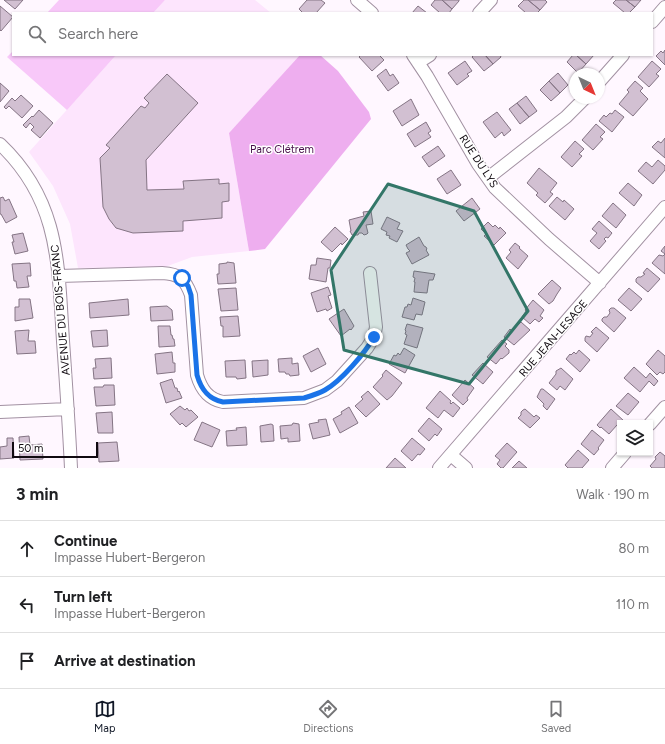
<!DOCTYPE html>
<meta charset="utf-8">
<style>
:root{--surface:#fff;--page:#f2f2f2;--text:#202124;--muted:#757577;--line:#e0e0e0;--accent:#111827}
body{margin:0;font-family:Figtree,sans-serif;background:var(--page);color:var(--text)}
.controls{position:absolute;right:12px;bottom:12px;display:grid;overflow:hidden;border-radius:0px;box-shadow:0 1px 3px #0004}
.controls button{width:36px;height:36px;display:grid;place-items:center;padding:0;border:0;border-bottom:1px solid var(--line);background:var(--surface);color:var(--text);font:20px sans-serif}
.compass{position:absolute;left:569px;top:68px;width:36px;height:36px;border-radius:50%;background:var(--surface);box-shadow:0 1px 3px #0004;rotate:137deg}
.scale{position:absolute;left:12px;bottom:10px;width:86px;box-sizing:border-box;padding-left:4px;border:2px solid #100a10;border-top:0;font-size:11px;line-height:14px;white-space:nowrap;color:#100a10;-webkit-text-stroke:3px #fff;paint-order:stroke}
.stop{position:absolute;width:12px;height:12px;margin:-9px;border:3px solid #1a73e8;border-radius:50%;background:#fff}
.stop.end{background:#1a73e8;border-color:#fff;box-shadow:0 1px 4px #0008}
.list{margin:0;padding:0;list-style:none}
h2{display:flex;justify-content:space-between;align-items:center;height:52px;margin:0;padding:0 16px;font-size:17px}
h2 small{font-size:13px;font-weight:400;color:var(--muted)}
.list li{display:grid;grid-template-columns:26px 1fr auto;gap:12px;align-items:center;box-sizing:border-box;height:56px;padding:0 16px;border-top:1px solid var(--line)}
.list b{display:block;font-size:15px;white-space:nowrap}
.list p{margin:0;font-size:13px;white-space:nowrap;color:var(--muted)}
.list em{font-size:13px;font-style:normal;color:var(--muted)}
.icon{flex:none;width:22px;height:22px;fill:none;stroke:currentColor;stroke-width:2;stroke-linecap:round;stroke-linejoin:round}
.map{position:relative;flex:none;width:665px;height:468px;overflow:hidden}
.search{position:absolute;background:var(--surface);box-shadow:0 1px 3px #0004;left:12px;right:12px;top:12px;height:44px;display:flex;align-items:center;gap:10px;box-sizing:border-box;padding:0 14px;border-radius:0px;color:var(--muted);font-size:15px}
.sheet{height:220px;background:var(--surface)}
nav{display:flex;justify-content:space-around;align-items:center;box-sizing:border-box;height:56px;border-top:1px solid var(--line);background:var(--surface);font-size:11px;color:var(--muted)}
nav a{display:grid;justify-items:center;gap:2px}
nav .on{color:var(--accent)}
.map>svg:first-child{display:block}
.built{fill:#fde5fd}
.green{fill:#f8c8f9}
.forest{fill:#eeaeef}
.building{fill:#d2c0d2;stroke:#847484}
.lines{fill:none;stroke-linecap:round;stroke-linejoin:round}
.minor-casing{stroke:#a291a2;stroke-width:14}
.minor{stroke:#fff;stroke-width:12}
.route{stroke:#1a73e8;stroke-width:5}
.marked{fill:#337668;fill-opacity:0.2;stroke:#337668;stroke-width:3;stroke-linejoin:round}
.labels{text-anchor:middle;stroke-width:3;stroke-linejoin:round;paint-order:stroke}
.park-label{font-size:11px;fill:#460e49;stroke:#fff}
.street-label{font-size:11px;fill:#100a10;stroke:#fff}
</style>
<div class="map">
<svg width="665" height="468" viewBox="0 0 665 468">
<rect width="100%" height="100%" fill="#fff7ff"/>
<!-- built -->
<path class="built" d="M165,0h90l16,13h-118z
M116,55h184l-71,78 20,118 -57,6 -27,10 -87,1 -8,-44 -17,-38 -24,-34z"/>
<!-- green -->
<path class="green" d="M59,0h106l-12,13h-106z
M13,51v4h103l-49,55 -60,-53z"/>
<!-- forest -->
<path class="forest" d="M300,55h20l18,16 31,41 2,7 -106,130 -16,2 -20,-118z"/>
<!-- building -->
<path class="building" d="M4,0h19l-8,9z
M307,0h14l4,3 -9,10h-13l-4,-4z
M435,0h7l10,9 -3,4h-9l-9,-8z
M442,0h17v1l-7,8z
M524,0h4l12,10 -3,3h-11l-8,-7z
M528,0h17l2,2 -7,8z
M616,0h10l9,7 -6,6h-4l-12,-10z
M626,0h15l-6,7z
M0,6l13,11 -12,14 -1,-1z
M418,6l9,7h-15z
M665,50v15l-9,-9 5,-5 2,2z
M361,55h18l5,5 -12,11 -13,-14z
M474,55h11l8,9 -9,7 -12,-14z
M485,55h15l1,2 -8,7z
M573,55h3l10,9 -8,9 -11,-11z
M576,55h18l-8,9z
M465,61l7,10 -5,3 2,2 -12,9 -9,-12z
M652,61l9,8 -5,5 3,2 -10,11 -11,-10z
M386,69l4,7 3,-2 6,9 -11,8 -11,-15z
M558,73l10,12 -8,8 -11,-12z
M167,74l31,29 -52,57 1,30 37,-1 -1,-8 36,-2v5l10,-1v18l-7,1v16l-39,3v10l-50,2 -17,-5 -7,-9 -6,-12 -3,-49 10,-10 -4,-3 35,-39 4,2 4,-5 -5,-5z
M549,81l11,12 -9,8 -11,-11z
M635,81l8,7 -3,3 8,8 -15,17 -14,-12 10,-12 -2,-2z
M0,83l9,8 -9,11z
M21,95l12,11 -11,12 -13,-12 -3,3 -2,-2 8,-9 3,3z
M526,96l11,15 -8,6 -12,-14z
M411,99l8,16 -17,11 -9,-15z
M517,103l12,14 -9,7 -11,-15z
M39,110l14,13 -13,15 -9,-8 3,-3 -4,-4 -4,5 -3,-3 9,-9 1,1z
M615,110l9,7 -12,15 -13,-11 5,-6 2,2 4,-4 2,1z
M497,112l14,18 -7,6 -2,-4 -7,6 -12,-16z
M426,122l5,9 -3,2 3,4 -16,10 -8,-13z
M596,124l9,8 -5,5 3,2 -10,11 -11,-10z
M665,138v20l-13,-11 6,-6 3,2z
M575,141l9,8 -5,5 3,2 -10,11 -11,-10z
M438,146l7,10 -16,11 -7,-10z
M658,160l7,6v4l-12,14 -15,-13 8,-9 6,5z
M539,168l18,15 -7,9 3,2 -8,9 -9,-8 2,-2 -11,-10z
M451,170l10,15 -14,9 -10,-15z
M628,183l14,12 -8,11 -15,-13z
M3,197l2,4 4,-2 8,18 -11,6 -5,-9h-1v-16z
M557,197l6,5 1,-2 10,9 -9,11 -16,-14z
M472,198l8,11 -16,12 -8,-10z
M613,203l13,12 -10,13 -14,-12z
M371,211l2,13 -7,1 2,8 -1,1 -3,1 -2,-2h-3l-1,2h-6l-2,-4h1l-2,-11 15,-4 -1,-4z
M387,217l13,6 -3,6 6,2 -6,11 -8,-4 1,-2 -4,-1 1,-3 -6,-3z
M599,221l13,12 -4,5 -2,-1 -2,2 2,2 -7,8 -9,-8 7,-8 -5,-4z
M488,222l5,5 2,-2 4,4 1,-2 6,6 -12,12 -10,-9 2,-2 -5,-5z
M335,227l13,12 -6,6 -1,-2 -9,9 -11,-10z
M23,233l5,18 -13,3 -3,-12h2l-2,-7z
M419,237l5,9 2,1 1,2 -1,1 3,5 -17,9 -6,-11 4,-2 -2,-2 -2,-4z
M515,243l5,4 -1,1 9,8 -10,13 -12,-11 5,-6 -2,-2z
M665,246v28l-13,-11 7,-8 4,1 2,-2 -4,-3z
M317,258l14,2 -1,8h-2l-2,14 -17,-3 2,-14h5z
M227,262l7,1 2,20 -18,1 -1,-10h2v-10l8,-1z
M30,263l1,13h-4l2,11 -12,1 -1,-7h-2l-2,-17z
M647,268l13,11 -12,13 -12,-10v-3l2,-2h3l4,-3 -2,-1z
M414,271l21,3 -2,6h-4l-2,13 -13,-1 1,-10h-1l1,-4 -2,-1z
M552,280l9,8 -4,6 -4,7 -4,3 -11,-10z
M328,287l3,8 -3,1 4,12 -5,3 -1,-2 -9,3 -6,-19z
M236,288l2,22 -17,1 -3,-22z
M629,288l13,11 -11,12 -13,-11z
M413,298l12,4 -3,13 -6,-1 -2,6 -12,-3 3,-10h2l1,-3 3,1z
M19,299h11l3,19 -18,3v-14h4z
M128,299l1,16 -39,3 -1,-15z
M533,300l11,10 -4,6 3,2 -4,4 -4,-3 -5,5 -8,-7 4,-6 -1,-1z
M167,306l5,4 1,10 -22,1 -1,-14z
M611,308h3l12,10 -12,14 -12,-11v-2l2,-2h3l3,-4 -1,-3z
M344,309l10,17 -3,4 -1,-1 -9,7 -12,-17z
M238,316l2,20 -17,1v-11h-2l-1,-9z
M521,322l9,8 -16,15 -10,-8 6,-8 2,2z
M407,324l16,4 -6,20 -13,-4 3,-9 -2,-1 1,-3 -1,-1z
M158,326h12l1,9h1l1,4h1l1,7 -16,1z
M596,327l13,11 -12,14 -12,-11v-3l1,-2 4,1 3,-4 -2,-1z
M29,330l-1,11h7l1,12 -19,1 -2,-23z
M107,330l1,16 -15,1 -2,-16z
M502,340l5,4 -2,2 4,4v3l-7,6 -1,-1 -5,6 -9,-7z
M318,348l8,16 -15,8 -8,-16z
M404,348l11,7 -10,18 -16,-9 5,-9 2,1 2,-3 2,2z
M579,350l11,10 -10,12 -14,-13 4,-5 1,1 3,-3 2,2z
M658,350l7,6v16l-2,2 -3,-2 -3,3 -11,-11z
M172,352l1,11h2v9l-18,2 -2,-20z
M111,358l1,20 -18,1 -1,-11h3l-1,-9z
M292,358v6l6,-1 1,12 -9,1 -1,-2h-3l-1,-2h-6l-1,-13z
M245,360l1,18 -9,1 -1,-2h-10l-1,-16z
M268,360v15l-15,2 -1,-16z
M483,363l10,9 -10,12 -11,-9z
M634,367l12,11 4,-5 8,8 -4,5 -5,-5 -9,11 -16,-14z
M561,368l12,11 -8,11 -5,-4 -3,4 -8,-7 7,-9v-3z
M386,370l16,13 -10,13 -5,4 -14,-13 10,-11 -1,-1z
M172,379l3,9h2l1,4 1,-1 3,7 -16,5 -6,-20z
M465,380l9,8 -7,10 1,2 -5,5 -11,-10z
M104,385h10l1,20 -19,1 -2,-19h9z
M541,389h2l12,10 -8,11 -4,-4 1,-2 -7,-7z
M368,391l12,13 -14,13 -11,-11 8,-7 -2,-2z
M440,391l11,10 -1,2 1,1 2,-2 7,6 -7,9 -9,-7 -6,8 -12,-10z
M628,393l11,9 -11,13 -12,-9z
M180,406l5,4 2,-2 2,3 2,-1 7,7 -12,10 -4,-4 -2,2 -10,-11z
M349,407l9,16 -18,10 -7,-14 9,-5 -1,-2z
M525,409l9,8 2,-2 4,3 -10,10 -12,-10 3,-3v-3l2,-2z
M611,409l13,12 -2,2h-2l-1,3 -2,-1 -8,9 -8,-7 -1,1 -3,-3z
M112,412l1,21h-15l-2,-20z
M429,418l13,11 -5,7 -2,-2 -6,7 -11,-10z
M326,419l4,16 -17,4 -4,-15 10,-2 -1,-2z
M202,422l18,8 -8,17 -18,-7z
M293,423l6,1 1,17 -12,1v-4l-7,1 -1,-13 12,-1z
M271,424l2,1 1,16 -13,1 -1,-16z
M246,427l1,18 -20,1 -1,-15 11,-1 -1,-2z
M592,430l12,10 -6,8 1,1 -5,6 -13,-11z
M29,436l1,9 12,-1 1,15 -23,1 -1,-23z
M7,438h6l1,20 -14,1v-12l7,-1z
M412,438l13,11 -5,6 -2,-1 -6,7 -11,-10z
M117,442l2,19 -20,1 -1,-19z
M507,443l10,9 -14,16h-2l-4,-4 3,-4 -5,-4z
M578,450l11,10 -7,8h-14l-3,-3z
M660,452l5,4v12h-13l-2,-2 6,-7 -1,-2z
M395,458l11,10h-20z
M519,461l8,7h-15z"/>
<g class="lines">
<!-- minor casing -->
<g class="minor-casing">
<path id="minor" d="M357,0l15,13
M479,13l12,-13
M652,22l13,-15
M413,55l14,21 51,88 17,24 54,51 51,44
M419,62l11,-7
M599,82l24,-27
M0,144c60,57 58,120 63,197 3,42 6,85 8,127
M488,178l78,-61 19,-19
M59,276l103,-3c18,1 23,6 29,22l6,80c4,14 11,24 26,27l81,-4 21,-8 12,-9 30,-33 7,-11 2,-10 -6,-54
M0,412l68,-3
M650,424l15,-17
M451,455l15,13
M439,468l226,-261
M612,468l13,-15"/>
</g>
<!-- minor -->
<use href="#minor" class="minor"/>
</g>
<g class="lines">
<!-- route -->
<path class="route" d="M182,278l6,8 3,9 6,80c4,14 11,24 26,27l81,-4c7,-2 14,-4 21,-8 16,-9 40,-37 49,-53"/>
</g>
<!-- marked area -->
<path class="marked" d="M388,184l86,27 54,100 -59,73 -125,-34 -13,-80z"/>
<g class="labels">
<!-- park labels -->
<g class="park-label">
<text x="282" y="153">Parc Clétrem</text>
</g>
<!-- street labels -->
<g class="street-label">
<text transform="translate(479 161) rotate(57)" y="4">RUE DU LYS</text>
<text transform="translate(60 310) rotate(-95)" y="4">AVENUE DU BOIS-FRANC</text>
<text transform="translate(553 338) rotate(-49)" y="4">RUE JEAN-LESAGE</text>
</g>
</g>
</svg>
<div class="controls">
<button><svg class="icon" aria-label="layers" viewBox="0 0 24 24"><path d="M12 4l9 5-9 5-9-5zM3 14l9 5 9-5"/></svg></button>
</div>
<svg class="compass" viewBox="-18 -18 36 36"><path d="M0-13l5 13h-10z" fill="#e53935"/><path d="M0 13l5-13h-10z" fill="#757577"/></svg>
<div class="scale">50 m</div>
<div class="stop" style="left:182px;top:278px"></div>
<div class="stop end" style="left:374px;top:337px"></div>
<div class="search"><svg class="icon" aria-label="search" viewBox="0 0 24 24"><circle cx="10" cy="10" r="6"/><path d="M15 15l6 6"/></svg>Search here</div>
</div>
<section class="sheet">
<h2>3 min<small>Walk · 190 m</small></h2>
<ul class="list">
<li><svg class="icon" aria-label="ahead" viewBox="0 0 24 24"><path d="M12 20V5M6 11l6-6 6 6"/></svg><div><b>Continue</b><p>Impasse Hubert-Bergeron</p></div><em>80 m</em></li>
<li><svg class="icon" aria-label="left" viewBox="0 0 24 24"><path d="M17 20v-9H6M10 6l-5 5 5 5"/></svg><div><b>Turn left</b><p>Impasse Hubert-Bergeron</p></div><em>110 m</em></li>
<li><svg class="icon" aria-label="arrive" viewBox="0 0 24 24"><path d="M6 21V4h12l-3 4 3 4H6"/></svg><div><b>Arrive at destination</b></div></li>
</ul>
</section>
<nav>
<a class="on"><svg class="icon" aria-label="map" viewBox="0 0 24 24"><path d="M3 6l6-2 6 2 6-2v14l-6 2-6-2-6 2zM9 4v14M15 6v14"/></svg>Map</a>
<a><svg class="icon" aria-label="directions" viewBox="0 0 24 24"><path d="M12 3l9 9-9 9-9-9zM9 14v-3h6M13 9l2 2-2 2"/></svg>Directions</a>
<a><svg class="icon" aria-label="saved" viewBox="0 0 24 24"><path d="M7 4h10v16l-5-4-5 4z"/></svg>Saved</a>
</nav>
